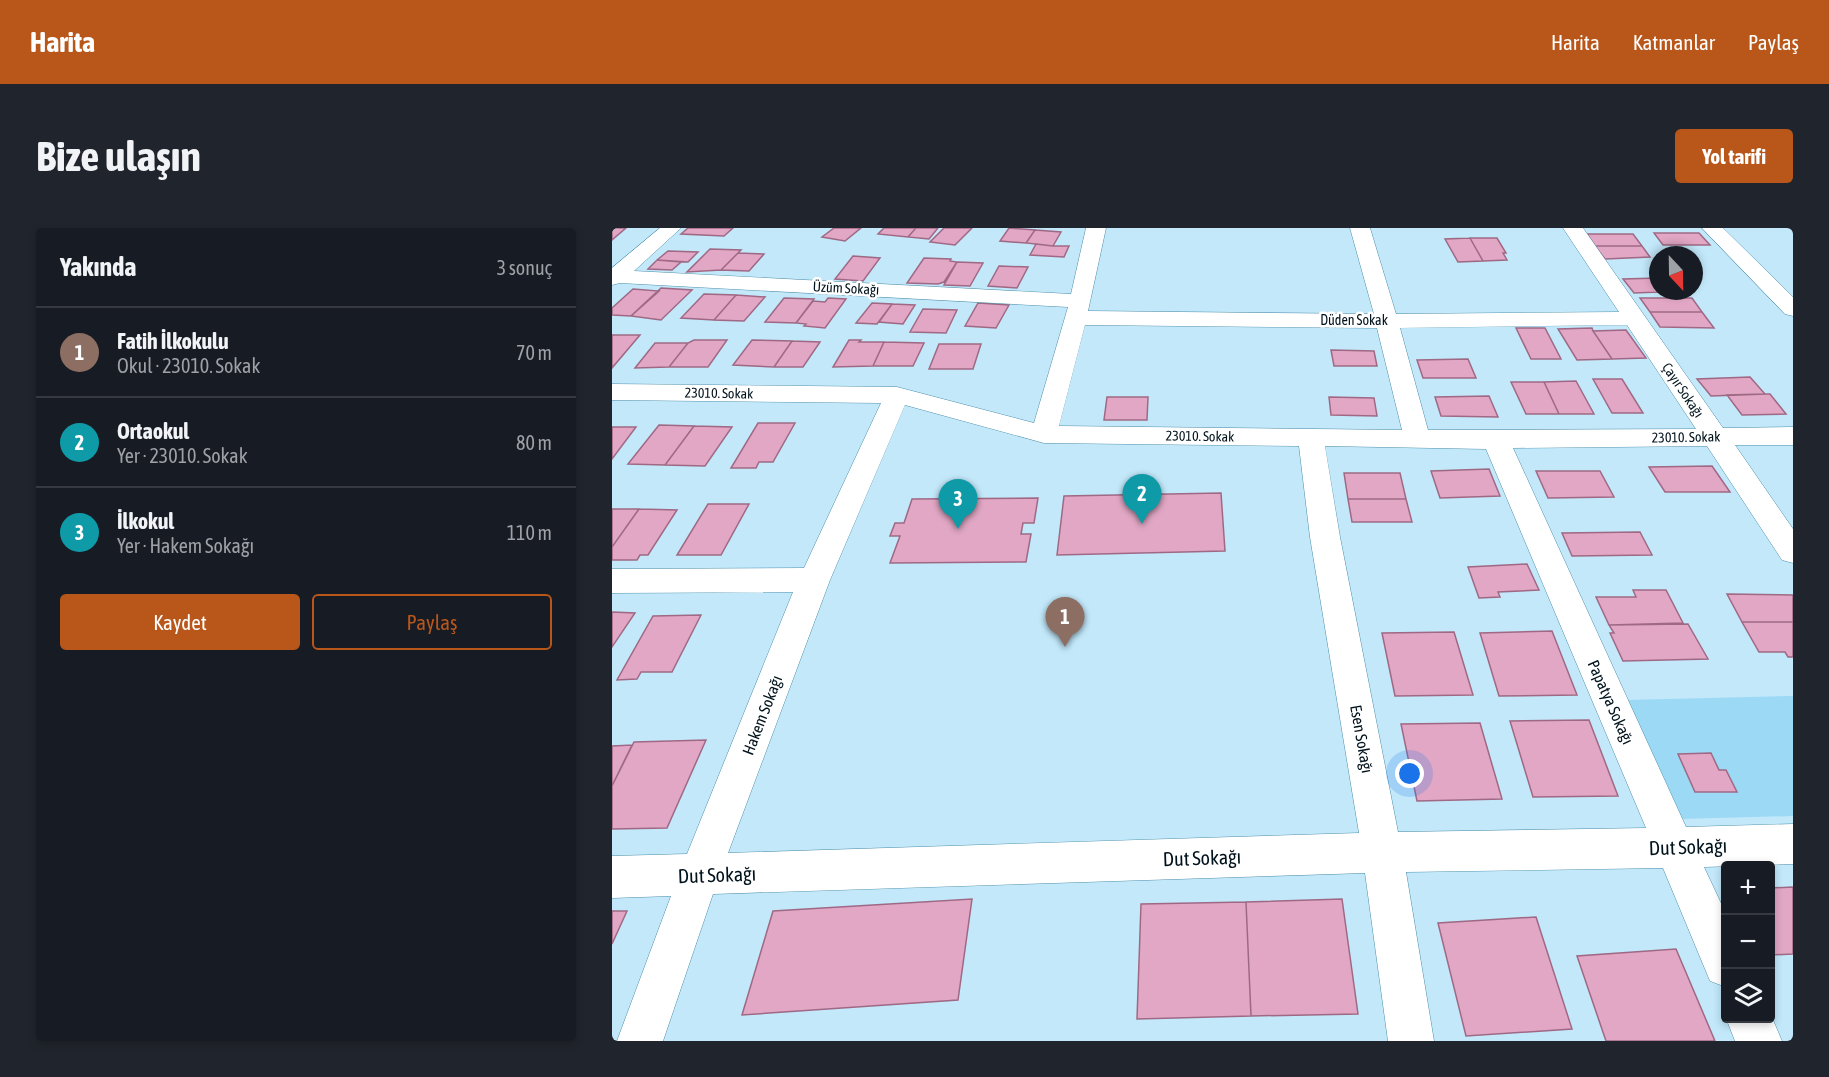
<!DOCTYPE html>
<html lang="tr">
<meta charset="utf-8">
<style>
:root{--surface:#171b24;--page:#20242c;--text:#f1f3f6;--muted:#9ea1a6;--line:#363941;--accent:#b9571b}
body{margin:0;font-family:"Asap Condensed",sans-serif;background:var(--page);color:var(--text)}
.controls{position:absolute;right:18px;bottom:18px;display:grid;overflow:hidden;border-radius:6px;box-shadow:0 3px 9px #0003}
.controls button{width:54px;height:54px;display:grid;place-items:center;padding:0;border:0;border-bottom:2px solid var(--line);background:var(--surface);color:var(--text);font:30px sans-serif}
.compass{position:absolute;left:1037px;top:18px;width:54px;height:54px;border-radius:50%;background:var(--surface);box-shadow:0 3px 9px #0003;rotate:158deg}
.you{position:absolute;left:798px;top:546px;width:21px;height:21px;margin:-15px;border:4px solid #fff;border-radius:50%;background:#1a73e8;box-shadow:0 0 0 9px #1a73e833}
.badge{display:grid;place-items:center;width:39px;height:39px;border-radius:50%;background:var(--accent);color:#fff;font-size:20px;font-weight:700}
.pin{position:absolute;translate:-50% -50px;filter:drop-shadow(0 2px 3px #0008)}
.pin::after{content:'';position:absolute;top:32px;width:21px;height:18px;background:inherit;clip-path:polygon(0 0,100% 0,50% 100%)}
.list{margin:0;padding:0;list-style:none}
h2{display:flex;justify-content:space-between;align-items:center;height:78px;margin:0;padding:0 24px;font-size:26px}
h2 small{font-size:20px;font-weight:400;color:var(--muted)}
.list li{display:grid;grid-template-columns:39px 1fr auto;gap:18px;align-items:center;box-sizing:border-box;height:90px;padding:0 24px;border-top:2px solid var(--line)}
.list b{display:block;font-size:22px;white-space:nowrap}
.list p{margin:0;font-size:20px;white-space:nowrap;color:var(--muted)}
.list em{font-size:20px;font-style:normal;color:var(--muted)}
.actions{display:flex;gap:12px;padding:18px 24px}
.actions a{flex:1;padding:14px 0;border:2px solid var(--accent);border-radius:6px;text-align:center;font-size:21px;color:var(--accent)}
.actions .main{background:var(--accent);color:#fff}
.icon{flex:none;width:33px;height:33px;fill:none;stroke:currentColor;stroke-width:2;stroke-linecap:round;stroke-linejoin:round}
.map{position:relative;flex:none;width:1181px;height:813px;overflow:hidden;border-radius:6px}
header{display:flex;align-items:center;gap:36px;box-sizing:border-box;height:84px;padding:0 30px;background:var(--accent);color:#fff}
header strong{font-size:28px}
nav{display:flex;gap:33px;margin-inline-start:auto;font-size:21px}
.intro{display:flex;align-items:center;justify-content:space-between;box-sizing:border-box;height:144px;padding:0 36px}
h1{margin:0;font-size:42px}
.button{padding:15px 27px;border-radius:6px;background:var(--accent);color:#fff;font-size:21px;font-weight:700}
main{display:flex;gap:36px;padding:0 36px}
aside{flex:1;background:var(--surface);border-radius:6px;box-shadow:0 3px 9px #0003}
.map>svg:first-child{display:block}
.green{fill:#9bd9f5}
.building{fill:#e1a7c4;stroke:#9f6985;stroke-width:1.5}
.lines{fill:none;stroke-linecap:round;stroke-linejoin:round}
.minor-casing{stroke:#4d8ea9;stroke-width:1}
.minor{fill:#fff;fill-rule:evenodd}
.labels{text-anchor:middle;stroke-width:5;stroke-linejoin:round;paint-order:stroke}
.far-street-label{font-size:14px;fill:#00121c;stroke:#fff}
.street-label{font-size:16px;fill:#00121c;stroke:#fff}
.near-street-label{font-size:20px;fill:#00121c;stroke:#fff}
</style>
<header>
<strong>Harita</strong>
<nav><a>Harita</a><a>Katmanlar</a><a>Paylaş</a></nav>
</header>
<div class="intro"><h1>Bize ulaşın</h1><a class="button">Yol tarifi</a></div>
<main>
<aside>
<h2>Yakında<small>3 sonuç</small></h2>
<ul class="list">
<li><span class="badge" style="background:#8d6e63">1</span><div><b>Fatih İlkokulu</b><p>Okul · 23010. Sokak</p></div><em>70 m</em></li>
<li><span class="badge" style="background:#0f9aa8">2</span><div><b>Ortaokul</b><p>Yer · 23010. Sokak</p></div><em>80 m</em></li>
<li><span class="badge" style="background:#0f9aa8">3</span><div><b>İlkokul</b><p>Yer · Hakem Sokağı</p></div><em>110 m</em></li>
</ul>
<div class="actions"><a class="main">Kaydet</a><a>Paylaş</a></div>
</aside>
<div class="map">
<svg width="1181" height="813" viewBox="0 0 1181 813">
<rect width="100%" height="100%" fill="#c2e8fa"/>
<!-- green -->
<path class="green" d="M1181,468v120l-114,3 -52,-119z"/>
<!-- building -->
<path class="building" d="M0,0h14l-14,12z
M76,0h45l-9,8 -43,-2z
M222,0h27l-16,13 -23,-4z
M272,0h32l-8,9 -30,-3z
M304,0h22l-9,11 -21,-2z
M332,0h28l-17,17 -25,-3z
M397,0l26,2 -9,13 -26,-2z
M423,2l26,2 -8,14 -27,-3z
M1042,5h45l11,12h-47z
M975,6h46l9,12h-47z
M858,10h27l9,15h-3l4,7 -24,1z
M858,10l13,23 -25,1 -13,-23z
M424,16l17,2h16l-5,11 -34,-2z
M983,18h47l8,11 -45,2z
M98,21l31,1 -20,20 -34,2z
M56,23l30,1 -10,10 -31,-2z
M126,25l26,1 -15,17 -28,-1z
M241,28l27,2 -17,23 -28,-2z
M312,30l27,1 -1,2 7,1 -13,20 -6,2 -31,-1z
M45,32l24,2 -9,8 -24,-1z
M345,34l26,1 -13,23 -26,-1z
M387,38l29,1 -11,21 -29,-2z
M1046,50v13h27l-51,2 -11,-14z
M49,60l31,2 -31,30 -30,-4z
M21,61l26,2 -28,25 -19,-1v-7z
M92,66l32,1 -22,25 -33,-2z
M124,67l29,2 -21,24 -30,-1z
M172,70l30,1 -18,24 -31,-1z
M216,70l18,1 -21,29 -21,-2 2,-2 -10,-1 17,-22 12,1z
M1028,70h52l10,14h-52z
M260,75l20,1 -15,20 -21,-1z
M366,75l31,2 -13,23 -31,-2z
M280,76l23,1 -12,19 -24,-2z
M311,81l34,1 -11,23 -36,-1z
M1038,84h52l12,16 -54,-1z
M904,100h29l16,31h-30z
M980,100l1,3 19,28 -35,1 -19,-31z
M1014,102l20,28 -34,1 -19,-28z
M0,107h28l-28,33z
M82,112h33l-19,27h-39l19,-24z
M140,112l40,1 -18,26 -41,-2z
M237,112h12l-2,2h25l-11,24 -40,1z
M180,113l28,1 -17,25h-29z
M272,114l40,1 -11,23h-40z
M43,115h33l-19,24 -34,1z
M327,116h42l-8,25h-44z
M719,122l43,1 3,15h-43z
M856,131l8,19h-53l-6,-18z
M1138,149l15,17 -54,2 -14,-17z
M981,151h29l21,34h-31z
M964,153l18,33h-35l-15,-32z
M899,154h33l15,32h-33z
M1153,166h5l16,20 -44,1 -15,-20z
M877,168l9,21 -57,-1 -6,-19z
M495,169h41l-1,23h-43z
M717,169l45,1 3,18 -46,-1z
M146,195h37l-22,39h-14l-3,6h-25z
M47,197l35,1 -29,39 -37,-1z
M82,198l38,1 -27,39 -40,-1z
M0,199h24l-24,32z
M1100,238l18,26h-65l-16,-25z
M877,241l11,27 -60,2 -9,-27z
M924,243h64l14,26 -66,1z
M732,245h56l6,26h-58z
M609,265l4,58 -168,4 7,-59z
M426,270l-4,25h-11l-2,11h10l-5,28 -136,1 10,-27h-10l5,-13h9l8,-24z
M736,271h58l6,23h-60z
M96,276h41l-28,51h-44z
M0,281h27l-27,38z
M27,281l38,1 -29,45h-8l-3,5h-25v-13z
M1028,304l12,23 -80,1 -10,-23z
M915,336l12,26 -41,2 2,5 -21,1 -11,-31z
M1021,362h33l17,33 -74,2 -13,-28h40z
M1115,366l66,1v27h-51z
M0,384l23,1 -23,34z
M89,387l-29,57h-31l-4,7 -20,1 36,-64z
M1130,394h51v35h-5l-3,-5h-26z
M1076,396l20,35 -85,2 -13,-28h4l-5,-8z
M940,403l25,64 -78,1 -19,-63z
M842,404l19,63 -78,1 -13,-63z
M977,492l29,76 -85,1 -23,-76z
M868,495l22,76 -85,2 -16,-77z
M94,512l-39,88 -55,1v-43l22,-44z
M20,517l-20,41v-40z
M1099,525l8,17h7l11,22h-42l-17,-38z
M1181,659v67l-23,1v-67z
M360,671l-14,101 -216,15 31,-104z
M730,671l16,115 -107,2 -5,-114z
M634,674l5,114 -114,3 4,-115z
M0,683h15l-15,33z
M924,689l36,112 -106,7 -28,-113z
M1064,721l39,92h-109l-29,-85z"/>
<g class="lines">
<!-- minor casing -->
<g class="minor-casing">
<path id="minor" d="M48,0h21l-47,43 437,23 15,-66h20l-18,83 286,3 -24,-86h20l26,86 223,-2 -56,-84h20l140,200 70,-1v18h-58l58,84v34l-11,-3 -75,-114 -194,2 173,379 107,-3v40l-89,3 22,47v73l-16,-6 -47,-113 -257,4 28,169h-46l-23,-168 -652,21 -50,147h-46l54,-145 -59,2v-42l75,-2 106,-262 -181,1v-24l192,-1 77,-165 -269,-3v-16l285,3 137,36 34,-116 -448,-24 -8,2v-17zM473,97l292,3 25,102 -343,-4zM1015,97l69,104 -268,1 -28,-102zM293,177l139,38 255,3 11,91 49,296 -631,20 102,-273zM713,218l161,3 160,379 -248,4 -58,-295z
M1090,0h21l70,69v19l-8,-2z
M1158,785l12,28h-47l-9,-23h44z"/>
</g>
<!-- minor -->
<use href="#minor" class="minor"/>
</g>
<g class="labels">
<!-- far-street labels -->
<g class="far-street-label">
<text transform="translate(234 60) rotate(3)" y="5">Üzüm Sokağı</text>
<text x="742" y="97">Düden Sokak</text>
<text transform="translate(1071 162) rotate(56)" y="5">Çayır Sokağı</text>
<text transform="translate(107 165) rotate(1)" y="5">23010. Sokak</text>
<text transform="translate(588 208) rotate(1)" y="5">23010. Sokak</text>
<text transform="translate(1074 209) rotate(-1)" y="5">23010. Sokak</text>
</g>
<!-- street labels -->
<g class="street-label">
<text transform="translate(999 474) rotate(66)" y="6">Papatya Sokağı</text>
<text transform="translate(150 487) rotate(-69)" y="6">Hakem Sokağı</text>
<text transform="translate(750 511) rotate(80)" y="6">Esen Sokağı</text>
</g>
<!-- near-street labels -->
<g class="near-street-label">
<text transform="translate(1076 619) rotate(-2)" y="7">Dut Sokağı</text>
<text transform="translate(590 630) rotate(-2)" y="7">Dut Sokağı</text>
<text transform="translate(105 647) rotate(-2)" y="7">Dut Sokağı</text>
</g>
</g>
</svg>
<div class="controls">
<button>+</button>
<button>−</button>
<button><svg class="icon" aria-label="layers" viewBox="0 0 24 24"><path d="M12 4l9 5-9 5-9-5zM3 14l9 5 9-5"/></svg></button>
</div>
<svg class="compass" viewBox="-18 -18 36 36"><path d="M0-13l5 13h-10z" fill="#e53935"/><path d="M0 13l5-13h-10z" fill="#9ea1a6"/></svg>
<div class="you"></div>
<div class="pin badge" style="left:453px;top:419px;background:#8d6e63">1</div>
<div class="pin badge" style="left:530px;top:296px;background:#0f9aa8">2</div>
<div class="pin badge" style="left:346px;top:301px;background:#0f9aa8">3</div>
</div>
</main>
